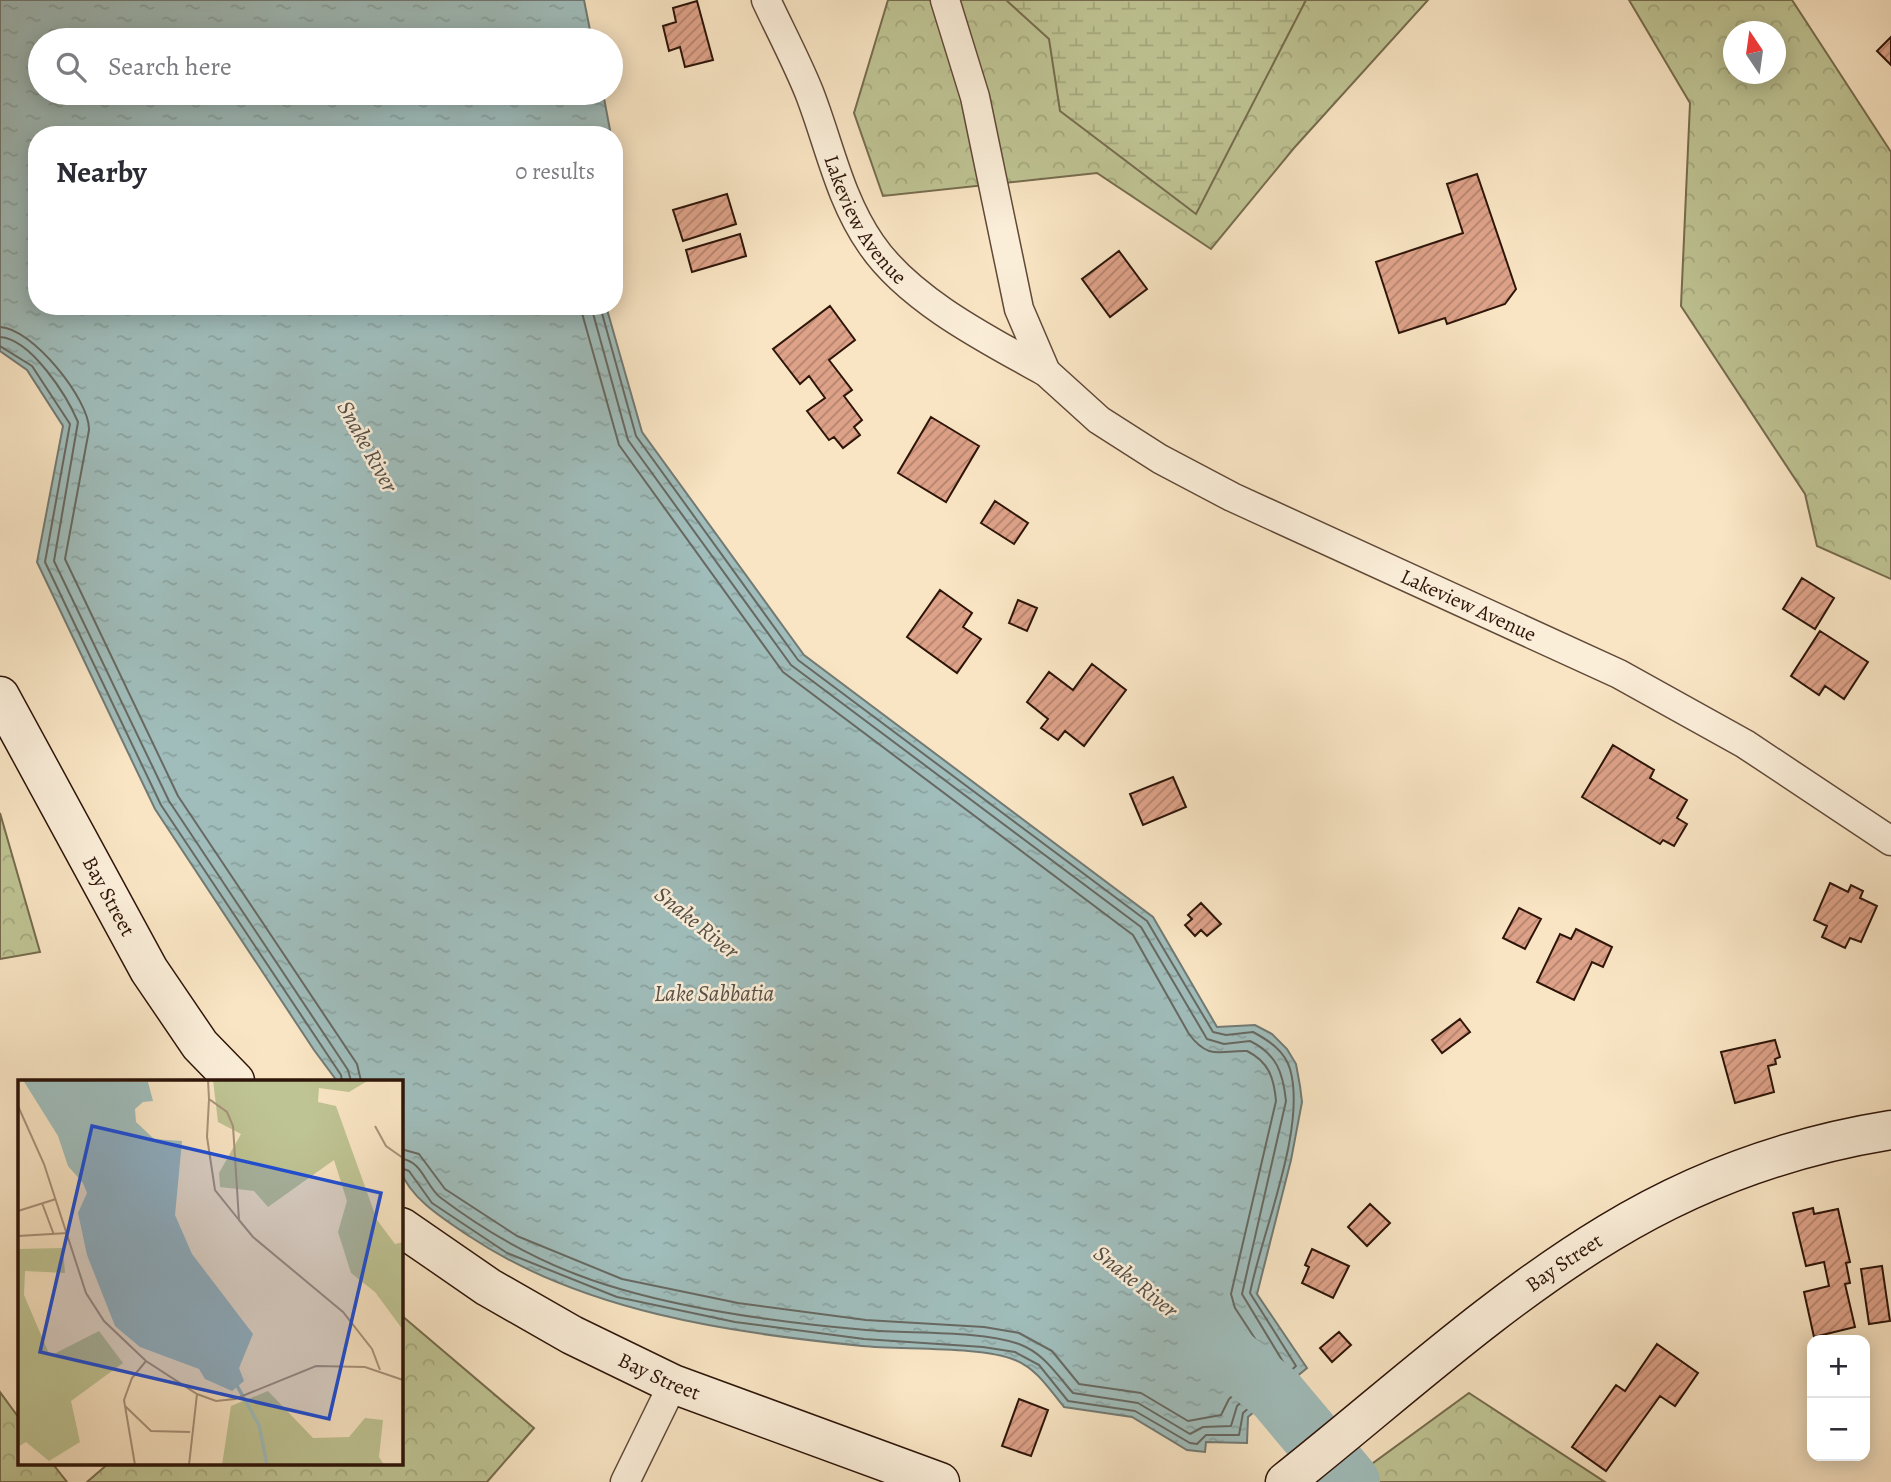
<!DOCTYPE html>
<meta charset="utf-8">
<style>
:root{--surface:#fff;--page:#f7f7f7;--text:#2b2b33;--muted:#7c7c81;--line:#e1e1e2}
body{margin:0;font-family:Alegreya,serif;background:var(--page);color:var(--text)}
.controls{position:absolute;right:21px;bottom:21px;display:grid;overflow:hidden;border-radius:14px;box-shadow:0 4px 18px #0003}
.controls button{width:63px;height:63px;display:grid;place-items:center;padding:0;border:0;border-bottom:2px solid var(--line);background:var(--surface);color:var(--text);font:35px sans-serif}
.compass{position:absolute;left:1723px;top:21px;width:63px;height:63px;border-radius:50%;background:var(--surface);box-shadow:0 4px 18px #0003;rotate:347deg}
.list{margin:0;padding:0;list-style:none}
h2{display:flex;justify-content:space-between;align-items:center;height:91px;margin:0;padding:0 28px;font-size:30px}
h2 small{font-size:23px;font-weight:400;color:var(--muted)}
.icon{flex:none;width:38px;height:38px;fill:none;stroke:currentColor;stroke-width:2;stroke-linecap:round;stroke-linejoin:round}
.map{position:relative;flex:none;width:1891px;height:1482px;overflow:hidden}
.search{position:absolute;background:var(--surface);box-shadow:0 4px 18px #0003;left:28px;top:28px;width:595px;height:77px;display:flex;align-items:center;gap:18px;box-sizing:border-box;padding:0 24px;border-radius:38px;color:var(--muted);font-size:26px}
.panel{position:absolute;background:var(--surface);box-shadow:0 4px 18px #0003;left:28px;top:126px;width:595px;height:189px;border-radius:28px}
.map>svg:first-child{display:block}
.forest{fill:url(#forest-crowns);stroke:#766c4e;stroke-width:2;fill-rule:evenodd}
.wetland{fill:url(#wetland-marsh);stroke:#766c4e;stroke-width:2}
.water{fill:url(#water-ripples);stroke:#727a74;stroke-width:2}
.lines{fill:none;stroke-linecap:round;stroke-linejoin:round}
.shore{stroke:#676962;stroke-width:2}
.river{stroke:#a0bdbb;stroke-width:60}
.building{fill:url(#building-hatch);stroke:#2e1509;stroke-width:2}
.minor-casing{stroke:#614938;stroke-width:31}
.secondary-casing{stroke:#2e1509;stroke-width:41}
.minor{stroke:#fbeed9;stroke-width:28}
.secondary{stroke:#fbeed9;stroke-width:38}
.labels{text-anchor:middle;stroke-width:5;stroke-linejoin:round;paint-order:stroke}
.street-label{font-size:21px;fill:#2e1509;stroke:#fbeed9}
.water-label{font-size:23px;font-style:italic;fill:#565047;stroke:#fbeed9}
.inset-river{fill:none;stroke:#a0bdbb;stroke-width:3.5}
.inset-road{fill:none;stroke:#a89279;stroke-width:2}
.view{fill:#1d4ed8;fill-opacity:0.15;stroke:#1d4ed8;stroke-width:3.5}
.inset-edge{fill:none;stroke:#2e1509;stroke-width:3.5}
</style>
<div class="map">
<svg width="1891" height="1482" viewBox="0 0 1891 1482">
<defs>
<pattern id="forest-crowns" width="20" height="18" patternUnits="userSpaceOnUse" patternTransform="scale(1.75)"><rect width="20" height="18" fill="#bfc494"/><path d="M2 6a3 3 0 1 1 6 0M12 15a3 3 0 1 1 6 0" fill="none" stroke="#a4a87e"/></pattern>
<pattern id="wetland-marsh" width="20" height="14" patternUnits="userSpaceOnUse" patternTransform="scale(1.75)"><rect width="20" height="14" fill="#bfc494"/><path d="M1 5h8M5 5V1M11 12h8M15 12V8" fill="none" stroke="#a4a87e"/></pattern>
<pattern id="water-ripples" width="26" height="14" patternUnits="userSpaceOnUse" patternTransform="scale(1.75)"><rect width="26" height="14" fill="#a0bdbb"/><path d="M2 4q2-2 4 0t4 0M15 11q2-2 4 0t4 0" fill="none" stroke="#8aa29f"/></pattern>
<pattern id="building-hatch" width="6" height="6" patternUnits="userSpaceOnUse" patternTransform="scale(1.75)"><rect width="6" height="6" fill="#dea289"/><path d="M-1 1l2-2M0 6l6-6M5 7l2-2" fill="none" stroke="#b4836e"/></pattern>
</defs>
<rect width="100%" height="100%" fill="#f9e5c4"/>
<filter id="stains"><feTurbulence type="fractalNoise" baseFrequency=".00286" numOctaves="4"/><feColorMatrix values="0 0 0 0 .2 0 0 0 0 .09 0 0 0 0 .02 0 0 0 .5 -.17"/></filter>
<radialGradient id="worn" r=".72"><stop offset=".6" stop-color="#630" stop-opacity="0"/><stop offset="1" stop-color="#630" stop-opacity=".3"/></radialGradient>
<!-- forest -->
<path class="forest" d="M888,0h540l-134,148 -83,101 -114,-76 -214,23 -29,-83z
M1629,0h163l99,152v427l-74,-33 -12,-52 -124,-188 9,-203zM1734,32h42v42h-42z
M0,813l40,139 -40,7z
M401,1315l133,113 -47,54h-400l22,-19h292z
M0,1392l19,26v45h33l15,19h-67z
M1469,1393l136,89h-258z"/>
<!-- wetland -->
<path class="wetland" d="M1006,0h300l-110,214 -136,-103 -11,-72z"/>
<!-- water -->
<path class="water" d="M0,0h584l8,40h-552v53h563l8,42h-574v171h569l36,126 162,223 349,262 64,110 38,-2 17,9 15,15 9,15 4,22 2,16 -11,58 -34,134 50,74 -59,49 -1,26 -41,-1 -1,10 -18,-2 -55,-33 -68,-10c-15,-18 -27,-38 -49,-47 -33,-14 -113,-10 -153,-14 -134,-14 -279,-34 -393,-110 -22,-15 -59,-37 -68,-65 -4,-13 0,-72 0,-90h-64l-23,-31 -159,-241 -118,-247 26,-136 -36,-56 -27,-19z"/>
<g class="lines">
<!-- shore -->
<path class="shore" d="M0,327c32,1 90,73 89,103l-24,129 113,237 179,268 4,17
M0,337c31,2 67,59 78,85l-24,139 115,240 179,269 3,11
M0,346l32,20 38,58 -25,138 116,243 180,270 1,6
M401,1149l18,5 26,35 72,47 105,43 116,24 128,17 118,7 35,6 33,18 27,33 62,9 47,28 33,-6 8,-16 42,-36 -36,-55 -4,-14 45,-193c-2,-23 -7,-39 -29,-50 -26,-1 -38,10 -58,-17l-56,-99 -350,-263 -164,-227 -39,-139
M401,1159c21,1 25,28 40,39 53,40 115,73 179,91 79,23 165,34 246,41 44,4 114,0 153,14 26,10 37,30 54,49l65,10 52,31 13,-7 28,-1 6,-20 48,-41 -43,-71 44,-193c-3,-28 -9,-47 -36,-60l-26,3 -17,-5 -66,-112 -350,-262 -163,-225 -37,-134
M401,1168l8,3 23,32 75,50 110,44 118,25 129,17 119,8 32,5 24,13 29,36 67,10 55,32 7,1 9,-9h33l4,-22 53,-47 -46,-73c12,-61 57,-166 40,-224 -5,-18 -22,-29 -37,-37l-27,3 -13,-3 -66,-111 -349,-261 -162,-224 -36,-130"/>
<!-- river -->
<path class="river" d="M1212,1342l64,52 74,88"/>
</g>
<!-- building -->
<path class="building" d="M697,1l16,59 -28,7 -5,-20 -11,4 -6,-25 13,-4 -3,-14z
M1891,37v28l-14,-14z
M1477,174l39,115 -11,15 -58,20 -2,-6 -46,15 -23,-71 87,-29 -16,-49z
M727,194l9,30 -53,17 -10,-31z
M740,234l6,22 -54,16 -6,-22z
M1119,251l28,38 -37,28 -28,-38z
M830,306l25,34 -26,20 23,30 -8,6 18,24 -8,7 6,8 -17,13 -9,-11 -5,3 -22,-29 18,-13 -16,-22 -9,8 -27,-35z
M931,417l48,29 -33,56 -48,-29z
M995,501l33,22 -14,21 -33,-21z
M1802,578l32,20 -19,31 -32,-20z
M940,590l32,23 -9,14 18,12 -24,34 -50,-36z
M1018,600l19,8 -10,23 -18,-8z
M1820,631l48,31 -24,37 -19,-13 -6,9 -28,-19z
M1092,664l34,26 -42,56 -19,-15 -7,9 -17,-12 7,-9 -21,-17 22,-30 24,18z
M1613,745l41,25 -4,8 37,22 -10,18 10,6 -13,22 -11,-6 -3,4 -78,-47z
M1173,777l13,30 -43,18 -13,-31z
M1830,883l18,9 3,-7 12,6 -3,7 17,8 -16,36 -11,-4 -5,10 -23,-11 5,-11 -13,-6z
M1201,903l20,21 -14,12 -6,-6 -6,6 -10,-11 7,-6 -4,-4z
M1519,908l22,11 -16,30 -22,-11z
M1576,929l36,18 -9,20 -11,-5 -18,38 -37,-18 23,-48 11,5z
M1460,1019l10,13 -28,21 -10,-13z
M1775,1040l5,17 -5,2 1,5 -8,2 6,26 -39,11 -14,-51z
M1370,1204l20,19 -23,23 -19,-19z
M1813,1208l1,6 24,-5 12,53 -4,1 4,20 -5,1 10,43 -41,10 -10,-45 25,-6 -5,-24 -18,4 -13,-53z
M1312,1249l37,17 -16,32 -31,-15 7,-16 -4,-2z
M1882,1266l8,55 -21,3 -8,-55z
M1339,1332l12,13 -19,17 -12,-14z
M1657,1344l41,29 -23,33 -15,-10 -54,75 -34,-24 44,-62 9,6z
M1019,1399l29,11 -17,46 -29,-10z"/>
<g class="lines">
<!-- minor casing -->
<g class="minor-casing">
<g id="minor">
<path id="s1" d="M766,0c14,30 30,60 43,92 20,51 30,106 62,152 38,56 117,96 175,128"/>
<path id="s2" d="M945,0l30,97 44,212 27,63 53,48 61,39 72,38 387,177 126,70 146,97"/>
<path d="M625,1482l48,-98"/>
</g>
</g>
<!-- secondary casing -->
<g class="secondary-casing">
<g id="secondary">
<path id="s3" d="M0,696l149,274 51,75 35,36"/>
<path id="s4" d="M401,1227l87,60 84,48 101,49 267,98"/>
<path id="s5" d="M1285,1482c106,-84 208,-179 324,-249 87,-53 182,-87 282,-103"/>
</g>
</g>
<!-- minor -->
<use href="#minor" class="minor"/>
<!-- secondary -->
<use href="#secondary" class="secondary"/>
</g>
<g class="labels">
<!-- street labels -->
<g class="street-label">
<text dy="7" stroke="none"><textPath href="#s1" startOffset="242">Lakeview Avenue</textPath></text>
<text dy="7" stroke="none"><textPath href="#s2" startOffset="872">Lakeview Avenue</textPath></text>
<text dy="7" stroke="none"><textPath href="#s3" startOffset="228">Bay Street</textPath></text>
<text dy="7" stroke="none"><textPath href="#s5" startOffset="355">Bay Street</textPath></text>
<text dy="7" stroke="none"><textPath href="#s4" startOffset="299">Bay Street</textPath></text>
</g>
<!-- water labels -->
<g class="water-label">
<text transform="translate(368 446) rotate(61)" y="8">Snake River</text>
<text transform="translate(697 922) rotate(39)" y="8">Snake River</text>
<text x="714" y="1001">Lake Sabbatia</text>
<text transform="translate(1136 1281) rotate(39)" y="8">Snake River</text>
</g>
</g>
<!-- overview -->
<g transform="translate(18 1080)">
<rect width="385" height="385" fill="#f9e5c4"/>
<path d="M195,0h156l-20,12 -30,-4 -1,14 18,4 41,114 18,24 8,-2v88l-28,-38 -24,-19 -13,-41 9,-31 -13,-41 -66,47 -14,-16 -34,-4 -1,-14 22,-39 -23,-12zM45,168l2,25 -40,-2 -1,24 26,61 49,-25 24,32 -52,38 9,41 -31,19 -23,-19 -8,5v-198zM250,311l45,47 36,-1 16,-19 18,2 -4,37 5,8h-162l9,-59z" fill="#bfc494"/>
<path d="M225,77h62l-38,44 -17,-21 1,-11zM236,320l12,6 18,20 -1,39h-43l3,-6 -4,-7 6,-17 -3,-17 4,-13zM316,363l32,1 12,21h-67z" fill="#bfc494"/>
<path d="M5,0l125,2 5,19 -10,1 -8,7 1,13 18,17 28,2 -7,74 17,39 61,80 -14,34 5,13 -12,10 -27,-12 -6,-10 -59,-22 -25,-21 -28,-71 -9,-42 9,-20 -4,-10 -15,-17 -10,-30z" fill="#a0bdbb"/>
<path class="inset-river" d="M213,295l28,50 8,40"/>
<path class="inset-road" d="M190,0l1,19 18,13 6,14 6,94 14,17 90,75 29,37 8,21M191,19l-2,38 8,53 24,30M0,26l26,58 42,129 18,28 42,40 51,33 19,7 19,-2 81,-33 49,1 38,13M357,46l11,20 17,12M24,123l12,32M0,131l38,-12M0,156l50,-3M107,326l26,25 39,1M117,385l-11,-65 8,-22 14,-17M171,385l8,-71"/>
<path class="view" d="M74,46l289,67 -52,226 -289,-67z"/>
<rect width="385" height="385" class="inset-edge"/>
</g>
<rect width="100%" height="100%" filter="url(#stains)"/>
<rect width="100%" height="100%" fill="url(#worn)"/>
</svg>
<div class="controls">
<button>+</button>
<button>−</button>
</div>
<svg class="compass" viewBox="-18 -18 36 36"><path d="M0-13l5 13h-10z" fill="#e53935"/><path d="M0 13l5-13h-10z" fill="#7c7c81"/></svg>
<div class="search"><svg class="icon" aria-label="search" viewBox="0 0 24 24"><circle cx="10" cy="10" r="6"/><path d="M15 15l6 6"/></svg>Search here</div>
<section class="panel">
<h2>Nearby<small>0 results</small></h2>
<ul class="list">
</ul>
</section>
</div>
